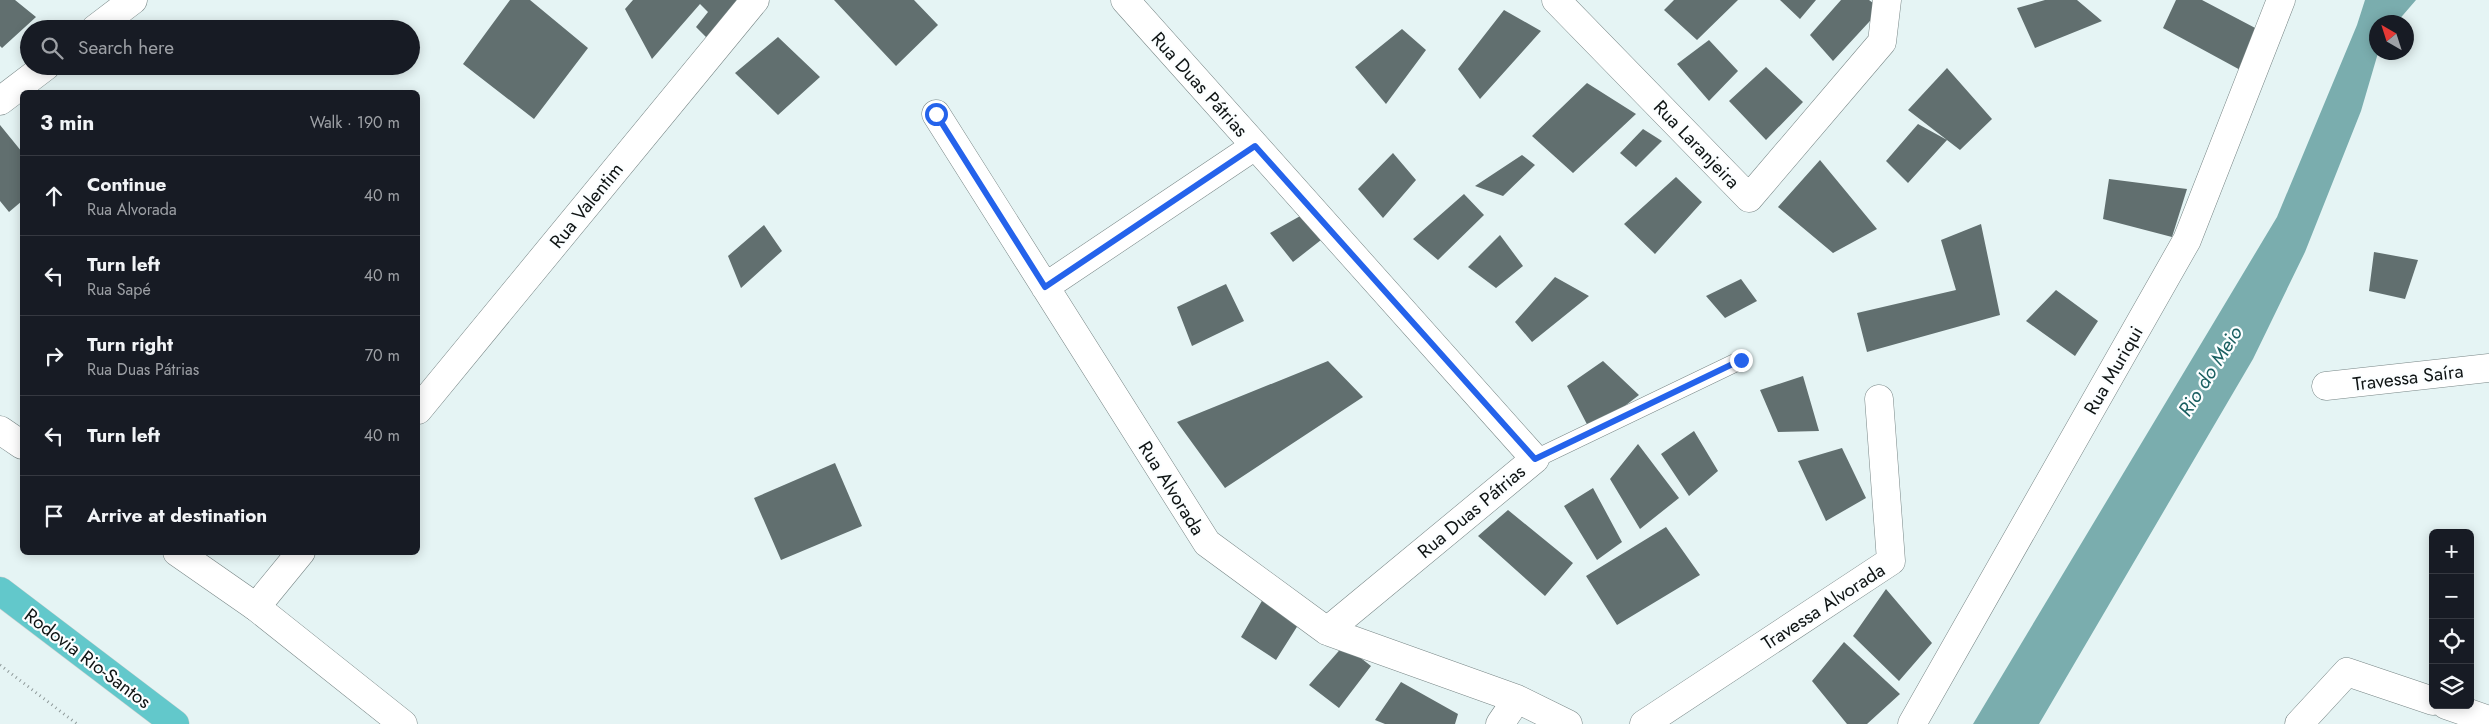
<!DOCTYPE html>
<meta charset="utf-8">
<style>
:root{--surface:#171b24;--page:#242831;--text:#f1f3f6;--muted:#9ea1a6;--line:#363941}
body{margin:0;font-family:Jost,sans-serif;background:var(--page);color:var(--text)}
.controls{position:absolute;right:15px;bottom:15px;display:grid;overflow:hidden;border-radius:8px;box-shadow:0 2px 12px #0003}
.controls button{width:45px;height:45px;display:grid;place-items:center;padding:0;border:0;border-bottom:1px solid var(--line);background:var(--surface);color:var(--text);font:25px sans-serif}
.compass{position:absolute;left:2369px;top:15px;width:45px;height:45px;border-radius:50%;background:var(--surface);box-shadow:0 2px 12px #0003;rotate:321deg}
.stop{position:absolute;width:15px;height:15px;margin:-11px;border:4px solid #2563eb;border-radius:50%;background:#fff}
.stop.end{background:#2563eb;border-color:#fff;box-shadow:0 1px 5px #0008}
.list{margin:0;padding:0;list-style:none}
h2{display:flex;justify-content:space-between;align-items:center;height:65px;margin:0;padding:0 20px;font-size:21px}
h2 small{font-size:16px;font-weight:400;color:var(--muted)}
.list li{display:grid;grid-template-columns:32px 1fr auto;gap:15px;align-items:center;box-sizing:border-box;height:80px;padding:0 20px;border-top:1px solid var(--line)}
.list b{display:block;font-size:19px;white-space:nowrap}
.list p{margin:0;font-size:16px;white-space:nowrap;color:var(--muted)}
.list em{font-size:16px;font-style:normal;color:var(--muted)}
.icon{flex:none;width:28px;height:28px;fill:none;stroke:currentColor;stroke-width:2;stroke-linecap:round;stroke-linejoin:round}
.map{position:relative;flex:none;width:2489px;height:724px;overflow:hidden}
.search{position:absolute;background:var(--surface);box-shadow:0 2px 12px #0003;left:20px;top:20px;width:400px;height:55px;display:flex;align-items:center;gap:12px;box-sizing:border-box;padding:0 18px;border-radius:28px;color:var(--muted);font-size:19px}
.panel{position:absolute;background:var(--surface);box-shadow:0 2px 12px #0003;left:20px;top:90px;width:400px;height:465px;border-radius:8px}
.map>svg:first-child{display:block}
.water{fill:#7aadae}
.building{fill:#616f6f}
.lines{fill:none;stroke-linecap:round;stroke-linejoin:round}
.lane-casing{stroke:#788686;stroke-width:19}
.street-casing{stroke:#788686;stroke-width:29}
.secondary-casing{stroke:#788686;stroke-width:29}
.highway-casing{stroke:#cfd0d0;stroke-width:29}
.path{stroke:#8f9a9a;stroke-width:3;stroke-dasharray:1 4;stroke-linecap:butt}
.lane{stroke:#fff;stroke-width:18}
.street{stroke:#fff;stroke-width:28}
.secondary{stroke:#fff;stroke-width:28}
.highway{stroke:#62c8cb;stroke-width:28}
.route{stroke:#2563eb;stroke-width:6}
.labels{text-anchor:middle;stroke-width:4.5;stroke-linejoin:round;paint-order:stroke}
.street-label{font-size:19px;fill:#0f1414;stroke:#fbfeff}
.water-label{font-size:20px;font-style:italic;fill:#1a5f61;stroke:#fbfeff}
</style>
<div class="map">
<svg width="2489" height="724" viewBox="0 0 2489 724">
<rect width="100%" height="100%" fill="#e5f4f4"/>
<!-- water -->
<path class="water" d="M2365,0h51l-19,22h-21v30l2,1 -17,58 -56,141 -52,107 -214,365h-66l304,-507 80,-192z"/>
<!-- building -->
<path class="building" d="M0,0h15l21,17 -34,31 -2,-2z
M510,0h20l58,48 -54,71 -71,-55z
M633,0h109l-35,38 -11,-11 12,-15 -8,-8 -48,55 -27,-50z
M834,0h80l24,25 -42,41z
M1674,0h64l-41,40 -33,-30z
M1780,0h36l-16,19z
M1841,0h28l12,9 -48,52 -23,-26z
M2045,0h32l25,21 -67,27 -18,-40z
M2176,0h26l57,30 -15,42 -81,-44z
M1504,10l37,21 -61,68 -22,-30z
M1402,29l24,21 -40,54 -31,-37z
M778,37l42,40 -42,38 -43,-42z
M1709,40l29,31 -29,30 -32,-37z
M1766,67l37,35 -37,38 -37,-39z
M1947,68l45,51 -32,31 -13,-10 -39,43 -22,-22 32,-37 29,16 -39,-30z
M1587,83l49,31 -63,59 -41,-37z
M0,125l22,27v49l-13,11 -9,-11z
M1643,129l19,12 -26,26 -16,-14z
M1393,153l23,27 -33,38 -25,-29z
M1522,155l13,10 -32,31 -28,-10z
M1820,160l57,69 -44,24 -55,-46z
M1676,177l26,25 -47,52 -31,-30z
M2109,179l78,10 -15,48 -69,-18z
M1464,194l20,21 -46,45 -25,-21z
M1302,215l19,25 -28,22 -23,-29z
M1981,224l19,91 -133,37 -10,-39 99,-23 -15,-50z
M764,225l18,26 -41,37 -13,-32z
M1500,235l23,31 -27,22 -28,-21z
M2374,252l44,8 -13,39 -36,-8z
M1555,277l34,19 -57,46 -17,-20z
M1741,279l16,22 -32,17 -19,-22z
M1226,284l18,37 -52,25 -15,-39z
M2056,290l42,31 -23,35 -49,-35z
M1328,361l35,36 -138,91 -48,-66z
M1603,361l36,34 -48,37 -24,-46z
M1803,376l16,55 -41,1 -18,-42z
M1694,431l24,40 -29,25 -28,-42z
M1638,444l41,54 -39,31 -30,-50z
M1842,448l24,50 -40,23 -28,-60z
M835,463l27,63 -81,34 -27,-62z
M1593,488l29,54 -25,18 -33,-54z
M1508,510l65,53 -28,33 -67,-60z
M1666,527l34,48 -83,50 -31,-49z
M1886,589l46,54 -33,38 -46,-45z
M1263,599l37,23 -24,38 -35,-23z
M1844,642l56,52 -33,30h-20l-35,-43z
M1344,645l27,21 -32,42 -30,-23z
M1401,682l57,32 -3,10h-70l-10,-4z"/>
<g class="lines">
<!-- lane casing -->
<g class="lane-casing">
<path id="lane" d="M1535,459l206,-99"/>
</g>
<!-- street casing -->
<g class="street-casing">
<path id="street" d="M1125,0l410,459 -208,172
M1556,0l193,198 133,-156 5,-42
M95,29l38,-29
M0,101l46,-35
M936,114l271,429 120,88 190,68 51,25
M1045,287l210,-141
M2326,386l163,-18
M418,410l337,-410
M256,607l45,-55
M2446,705l43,15
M1500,724l17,-25
M1644,724l247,-163 -12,-162
M1912,724l275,-484 94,-240
M2299,724l48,-52 86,29"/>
</g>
<!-- secondary casing -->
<g class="secondary-casing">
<path id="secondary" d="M0,430l22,15
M177,552l79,55 147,117"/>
</g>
<!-- highway casing -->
<g class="highway-casing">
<path id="highway" d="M0,591l175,133"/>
</g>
<!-- path -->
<path class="path" d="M0,665l77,59"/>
<!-- lane -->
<use href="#lane" class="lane"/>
<!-- street -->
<use href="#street" class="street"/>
<!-- secondary -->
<use href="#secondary" class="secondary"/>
<!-- highway -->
<use href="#highway" class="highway"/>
</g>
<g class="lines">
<!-- route -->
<path class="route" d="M936,114l109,173 210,-141 280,313 206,-99"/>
</g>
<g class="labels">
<!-- street labels -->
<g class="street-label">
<text transform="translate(1200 84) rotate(48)" y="7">Rua Duas Pátrias</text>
<text transform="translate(1697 144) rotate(46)" y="7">Rua Laranjeira</text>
<text transform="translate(586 205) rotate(-51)" y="7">Rua Valentim</text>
<text transform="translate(2113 370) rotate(-60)" y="7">Rua Muriqui</text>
<text transform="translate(2408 377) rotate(-7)" y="7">Travessa Saíra</text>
<text transform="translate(1172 488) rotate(58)" y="7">Rua Alvorada</text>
<text transform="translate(1471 511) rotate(-40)" y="7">Rua Duas Pátrias</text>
<text transform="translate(1823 606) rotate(-33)" y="7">Travessa Alvorada</text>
<text transform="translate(88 658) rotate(37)" y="7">Rodovia Rio-Santos</text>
</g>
<!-- water labels -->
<g class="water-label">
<text transform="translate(2210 371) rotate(-58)" y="7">Rio do Meio</text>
</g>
</g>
</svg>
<div class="controls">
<button>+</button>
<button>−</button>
<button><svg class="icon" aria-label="locate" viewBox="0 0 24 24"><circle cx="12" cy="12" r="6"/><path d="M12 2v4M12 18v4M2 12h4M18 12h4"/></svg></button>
<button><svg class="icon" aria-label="layers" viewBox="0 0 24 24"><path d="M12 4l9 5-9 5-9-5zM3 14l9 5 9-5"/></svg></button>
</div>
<svg class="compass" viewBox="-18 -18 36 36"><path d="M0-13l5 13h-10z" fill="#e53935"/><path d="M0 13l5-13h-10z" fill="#9ea1a6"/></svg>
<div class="stop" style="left:936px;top:114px"></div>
<div class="stop end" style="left:1741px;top:360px"></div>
<div class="search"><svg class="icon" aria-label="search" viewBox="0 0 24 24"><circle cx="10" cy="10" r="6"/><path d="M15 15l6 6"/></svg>Search here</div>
<section class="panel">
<h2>3 min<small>Walk · 190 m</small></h2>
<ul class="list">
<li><svg class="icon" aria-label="ahead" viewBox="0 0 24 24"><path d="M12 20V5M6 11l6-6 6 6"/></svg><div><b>Continue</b><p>Rua Alvorada</p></div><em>40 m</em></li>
<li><svg class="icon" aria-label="left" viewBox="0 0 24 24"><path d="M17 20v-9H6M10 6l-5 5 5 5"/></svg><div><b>Turn left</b><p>Rua Sapé</p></div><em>40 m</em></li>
<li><svg class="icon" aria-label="right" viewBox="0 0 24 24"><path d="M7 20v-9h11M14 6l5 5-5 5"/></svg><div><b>Turn right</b><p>Rua Duas Pátrias</p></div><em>70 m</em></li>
<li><svg class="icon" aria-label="left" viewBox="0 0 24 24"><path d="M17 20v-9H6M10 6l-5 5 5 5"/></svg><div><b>Turn left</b></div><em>40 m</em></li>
<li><svg class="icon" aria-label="arrive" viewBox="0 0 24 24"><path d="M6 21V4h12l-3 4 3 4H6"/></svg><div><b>Arrive at destination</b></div></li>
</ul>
</section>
</div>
